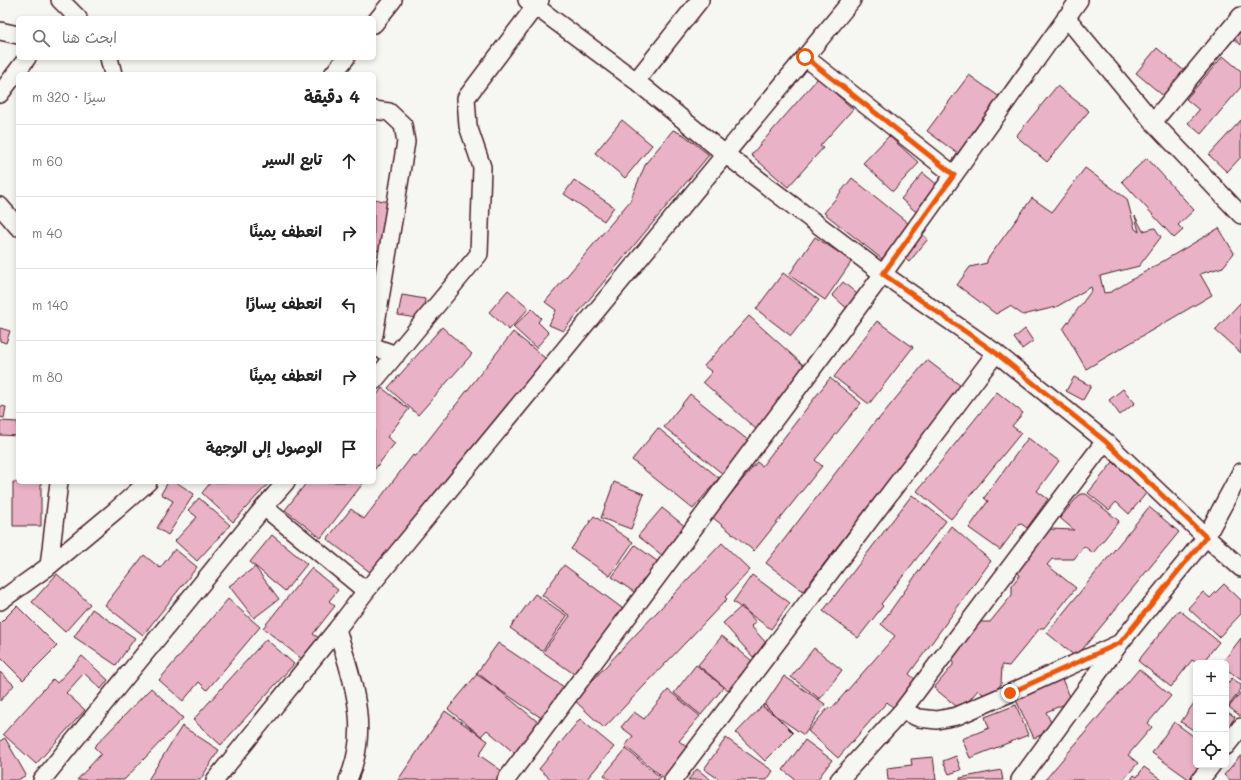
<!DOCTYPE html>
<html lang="ar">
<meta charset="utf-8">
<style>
:root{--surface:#fff;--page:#f6f6f6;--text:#222;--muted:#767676;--line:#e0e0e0}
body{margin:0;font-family:Mali,"Playpen Sans Arabic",sans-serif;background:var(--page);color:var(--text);direction:rtl}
.controls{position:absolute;right:12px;bottom:12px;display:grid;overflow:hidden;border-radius:6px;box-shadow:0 2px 6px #0003}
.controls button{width:36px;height:36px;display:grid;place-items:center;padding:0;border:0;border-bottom:1px solid var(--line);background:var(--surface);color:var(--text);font:20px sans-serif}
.stop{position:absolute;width:12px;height:12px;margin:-9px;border:3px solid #ea580c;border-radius:50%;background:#fff}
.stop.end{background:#ea580c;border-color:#fff;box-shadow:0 1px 4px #0008}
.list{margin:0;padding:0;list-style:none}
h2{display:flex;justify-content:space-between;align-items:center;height:52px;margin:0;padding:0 16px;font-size:17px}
h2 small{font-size:13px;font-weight:400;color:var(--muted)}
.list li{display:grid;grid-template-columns:26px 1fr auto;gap:12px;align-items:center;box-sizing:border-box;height:72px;padding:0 16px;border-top:1px solid var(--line)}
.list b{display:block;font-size:15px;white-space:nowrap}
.list em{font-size:13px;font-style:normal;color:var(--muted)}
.icon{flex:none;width:22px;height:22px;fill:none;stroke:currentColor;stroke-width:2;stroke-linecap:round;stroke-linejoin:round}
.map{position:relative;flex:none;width:1241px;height:780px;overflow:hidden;direction:ltr}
.search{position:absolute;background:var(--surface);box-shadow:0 2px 6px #0003;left:16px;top:16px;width:360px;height:44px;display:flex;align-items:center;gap:10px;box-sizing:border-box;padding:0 14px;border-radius:6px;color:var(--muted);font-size:15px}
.panel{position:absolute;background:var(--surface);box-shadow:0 2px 6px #0003;left:16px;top:72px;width:360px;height:412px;border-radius:6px;direction:rtl}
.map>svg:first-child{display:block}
.building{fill:#eab2c6;stroke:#4a1f2b}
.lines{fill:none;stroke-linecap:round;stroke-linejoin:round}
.street-casing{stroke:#4a1f2b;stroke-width:20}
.street{stroke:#f6f6f2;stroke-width:17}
.route{stroke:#ea580c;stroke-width:5}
</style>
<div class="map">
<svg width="1241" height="780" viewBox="0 0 1241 780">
<rect width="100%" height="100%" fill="#f6f6f2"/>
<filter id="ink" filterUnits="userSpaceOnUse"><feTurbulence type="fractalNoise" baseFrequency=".025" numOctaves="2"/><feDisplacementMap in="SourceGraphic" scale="8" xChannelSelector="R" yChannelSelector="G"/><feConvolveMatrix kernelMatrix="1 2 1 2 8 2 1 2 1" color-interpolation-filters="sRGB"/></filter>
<g filter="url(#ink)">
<!-- building -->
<path class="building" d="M1241,25v20l-10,-9z
M1157,48l31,26 -21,25 -31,-26z
M1223,56l18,15v16l-40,47 -13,-11 11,-13 -13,-11z
M969,75l42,30 -42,57 -42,-31z
M818,78l35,31 -33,37 3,2 -35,39 -37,-32z
M1057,86l32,25 -42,51 -31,-26z
M622,120l30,25 -27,33 -30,-25z
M1241,120v37l-14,15 -18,-17z
M673,130l11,5 25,20 -146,176 -14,-6 7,-15 -11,-8 85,-101 16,-38z
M889,136l30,27 -26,28 -30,-28z
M1147,158l47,52 -16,15 5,5 -9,8 -52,-57z
M1085,168l42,31 8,30 4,3 -4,-16 8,15 12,-3 6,9 -22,29 -39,10 4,17 7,-1 108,-64 15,25 -11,14 -23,7 12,21 -126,74 -23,-40 29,-39 -1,-3 -35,20 -33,8 -13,-9 -14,8 -39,-29 13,-18 17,-4v-3l45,-62 20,14z
M923,173l28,23 -23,26 -27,-23z
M852,178l76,61 -19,23 -18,-15 -9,12 -58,-46z
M574,180l40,27 -10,14 -40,-27z
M374,199l15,3 -7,49 -8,-1z
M815,237l37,24 -27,39 -36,-25z
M783,273l36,27 -28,36 -35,-27z
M843,282l20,17 -12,13 -19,-17z
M508,290l21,18 -20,22 -20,-18z
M402,295l23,4 -3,20 -24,-4z
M1241,302v51l-26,-23z
M532,309l9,9 -3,4 11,11 -13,15 -23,-21z
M749,316l61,55 -53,59 -54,-48 9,-10 -8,-6z
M877,321l36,26 -44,57 -35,-27z
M442,327l30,27 -54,61 -30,-27z
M0,328l10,3 -4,12 -6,-2z
M1025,329l8,12 -11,8 -8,-11z
M513,332l32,26 -170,218 -48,-37 24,-30 13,10 49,-64 2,2z
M927,360l34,26 -158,205 -37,-28 111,-144 1,1z
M1074,377l17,9 -8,14 -17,-9z
M830,378l31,25 -46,57 7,6 -68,85 -42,-34 45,-55 5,4z
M382,388l27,21 -22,28 8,6 -21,27v-71z
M1123,389l12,14 -15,12 -11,-15z
M997,392l26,21 -11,13 9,7 -70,86 -34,-28z
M690,394l64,51 -26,33 -64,-51z
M0,406l6,1 -2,11 -4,-1z
M0,421l18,1v14l-18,-1z
M658,428l61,50 -26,31 -61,-49z
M1028,438l31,23 -22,30 11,8 -21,29 -7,-5 -20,27 -31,-22 19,-27 -4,-3z
M1113,462l35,29 -19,23 -13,-12 -7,8 -21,-17z
M13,482h28v44h-28z
M168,482h8l18,12 -26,41 -11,-7 16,-27 -12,-7z
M211,482h59l-37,40 -31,-29z
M307,482h57l-43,56 -36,-28z
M614,482l30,12 -13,35 -30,-11z
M1080,494h6l33,27 -26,32 -9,-7 -10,13h-22l-5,6 29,23 -32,40h-4l-31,38 -7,-1 -1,19 -12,15 -11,-9 -17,20 -27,-22 19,-23v-11l27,-32h10l22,-27v-10l8,-10 -5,-4 34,-42 25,1 -14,-12z
M912,495l34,26 -65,83 2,2 -25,32 -35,-27z
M199,498l31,27 -33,36 -22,-20 22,-24 -9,-7z
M1149,507l30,25 -103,125 -29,-24z
M662,508l29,23 -23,29 -30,-24z
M594,516l39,26 -23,34 -39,-27z
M951,526l40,35 -82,113 10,9 -23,27 -9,-8 -49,56 -30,-27 21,-24 2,2 64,-73 -14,-12z
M272,535l35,29 -22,27 -35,-29z
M722,543l28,27 -25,27 2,2 -123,129 -30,-28z
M635,545l30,22 -22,31 -31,-21z
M175,549l22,18 -54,68 -38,-30 39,-50 16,13z
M564,565l66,49 -49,65 -38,-27 27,-36 -28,-21z
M255,567l24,32 -25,19 -25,-32z
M311,568l27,22 -9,11 6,5 -22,28 6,4 -17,21 -39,-31z
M57,574l33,30 -25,28 -33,-30z
M752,575l38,28 -19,26 -38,-27z
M1224,584l17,16v14l-22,23 -31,-29 15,-16 7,6z
M535,594l32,22 -25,35 -32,-23z
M228,599l32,28 -53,63 -8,-8 -16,19 -24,-21z
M17,606l40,40 -34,34 -23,-23v-34z
M742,606l14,16 -5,4 16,18 -14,13 -30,-34z
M92,609l43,29 -19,27 -42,-28z
M1179,610l40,32 -17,21h-5l-5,-3 -21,27 -33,-26z
M722,636l30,25 -24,29 -30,-25z
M1241,638v42l-15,-11v-6h-4z
M266,639l28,25 -73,81 -28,-25z
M498,643l66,44 -21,32 -67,-45z
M814,648l28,22 -22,29 -29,-22z
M82,656l26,24 -7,9 -17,-16 -18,20 19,17 -49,54 -33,-30 50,-55 4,4z
M696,665l28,22 -23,28 -27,-22z
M1139,669l32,27 -23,27 4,4 -24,28 10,8 -15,17h-78z
M0,672l14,13 -14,16z
M478,673l65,53 -25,30 -31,-26 -6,6 -33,-27z
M1060,675l12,26 -26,11 8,17 -20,9 -20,-42z
M784,676l41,28 -21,31 -41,-28z
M1232,678l9,7v4l-13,18 -2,-1v-20z
M151,688l32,30 -59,62h-47l24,-26 -7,-7z
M668,690l32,26 -21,25 9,7 -24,30 -39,-32 8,-10 -12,-9 13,-15 10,7z
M1241,692v23l-1,1 -11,-9z
M1196,700v32l-15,-10z
M764,704l29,29 -28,28 -29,-28z
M1016,705l12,30 -58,23 -8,-19 27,-11 -4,-11z
M445,711l43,30 -9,14 23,16 -5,9h-99z
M1226,711l9,6 -9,14z
M580,719l34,28 -28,33h-34l-13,-11z
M1174,722l22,16v27h5l-11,15 -38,-27z
M182,726l37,24 -19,30h-52z
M5,738l21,37 -8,5h-18v-39z
M726,738l47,33 -6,9h-47l-16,-11z
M805,740l27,20 -15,20h-21l-13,-10z
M626,749l34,28 -3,3h-47l-6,-5z
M1241,755v25h-11l-6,-5z
M956,756l5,14 -12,4 -6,-13z
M933,757l3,23h-48l-1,-12 25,-3 -1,-6z
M1144,767l18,13h-31l3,-5 3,2z
M697,769l14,11h-23z
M1001,770l2,10h-43v-2z"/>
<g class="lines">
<!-- street casing -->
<g class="street-casing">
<path id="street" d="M60,0l18,18
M527,0l109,81 89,73 158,120 113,79 109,88 101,96 35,31
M1066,17l87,105 88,93
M374,24l19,-24
M0,31l18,4
M805,57l149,118
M109,58l4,16
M333,74l13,-16
M636,81l64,-81
M0,94l27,-36
M374,110l15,2 14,13 3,17 -32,193
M1153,122l88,-106
M0,206l18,21
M374,347l22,8
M374,381l105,-127 3,-87 -14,-41 -2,-28 74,-98
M264,507l102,84
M49,566l10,-84
M0,601l49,-35 66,-55 33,-29
M337,629c15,51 34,99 11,151
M902,711l17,7 18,2 20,-4 53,-23 108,-49
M1226,746l15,-19
M42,780l222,-273 22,-25
M215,780l122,-151 29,-38 486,-591
M506,780l377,-506 196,-274
M673,780l323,-427
M839,780l63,-69 203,-270
M1020,780l100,-137 86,-106 35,-65
M1200,780l12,-15"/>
</g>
<!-- street -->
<use href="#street" class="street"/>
</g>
</g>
<g class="lines" filter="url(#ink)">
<!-- route -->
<path class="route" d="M805,57l149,118 -71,99 113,79 109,88 101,96 -86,106 -110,50"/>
</g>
</svg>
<div class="controls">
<button>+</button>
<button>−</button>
<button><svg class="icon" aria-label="locate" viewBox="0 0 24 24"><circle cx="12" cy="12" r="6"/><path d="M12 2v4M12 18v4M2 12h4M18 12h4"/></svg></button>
</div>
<div class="stop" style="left:805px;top:57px"></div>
<div class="stop end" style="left:1010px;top:693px"></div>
<div class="search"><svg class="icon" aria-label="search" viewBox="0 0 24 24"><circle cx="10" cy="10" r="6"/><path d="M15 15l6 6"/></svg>ابحث هنا</div>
<section class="panel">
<h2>4 دقيقة<small>سيرًا · 320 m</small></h2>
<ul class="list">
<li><svg class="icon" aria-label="ahead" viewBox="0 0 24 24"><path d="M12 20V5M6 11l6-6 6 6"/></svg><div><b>تابع السير</b></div><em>60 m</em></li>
<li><svg class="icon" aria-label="right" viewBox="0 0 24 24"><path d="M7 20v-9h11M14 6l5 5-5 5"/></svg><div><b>انعطف يمينًا</b></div><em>40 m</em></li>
<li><svg class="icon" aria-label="left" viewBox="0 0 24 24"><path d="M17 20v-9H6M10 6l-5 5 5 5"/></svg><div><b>انعطف يسارًا</b></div><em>140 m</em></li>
<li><svg class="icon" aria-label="right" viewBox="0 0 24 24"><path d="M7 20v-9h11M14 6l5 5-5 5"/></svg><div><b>انعطف يمينًا</b></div><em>80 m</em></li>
<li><svg class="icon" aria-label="arrive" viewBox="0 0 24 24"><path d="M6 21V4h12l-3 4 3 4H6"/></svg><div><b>الوصول إلى الوجهة</b></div></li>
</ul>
</section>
</div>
